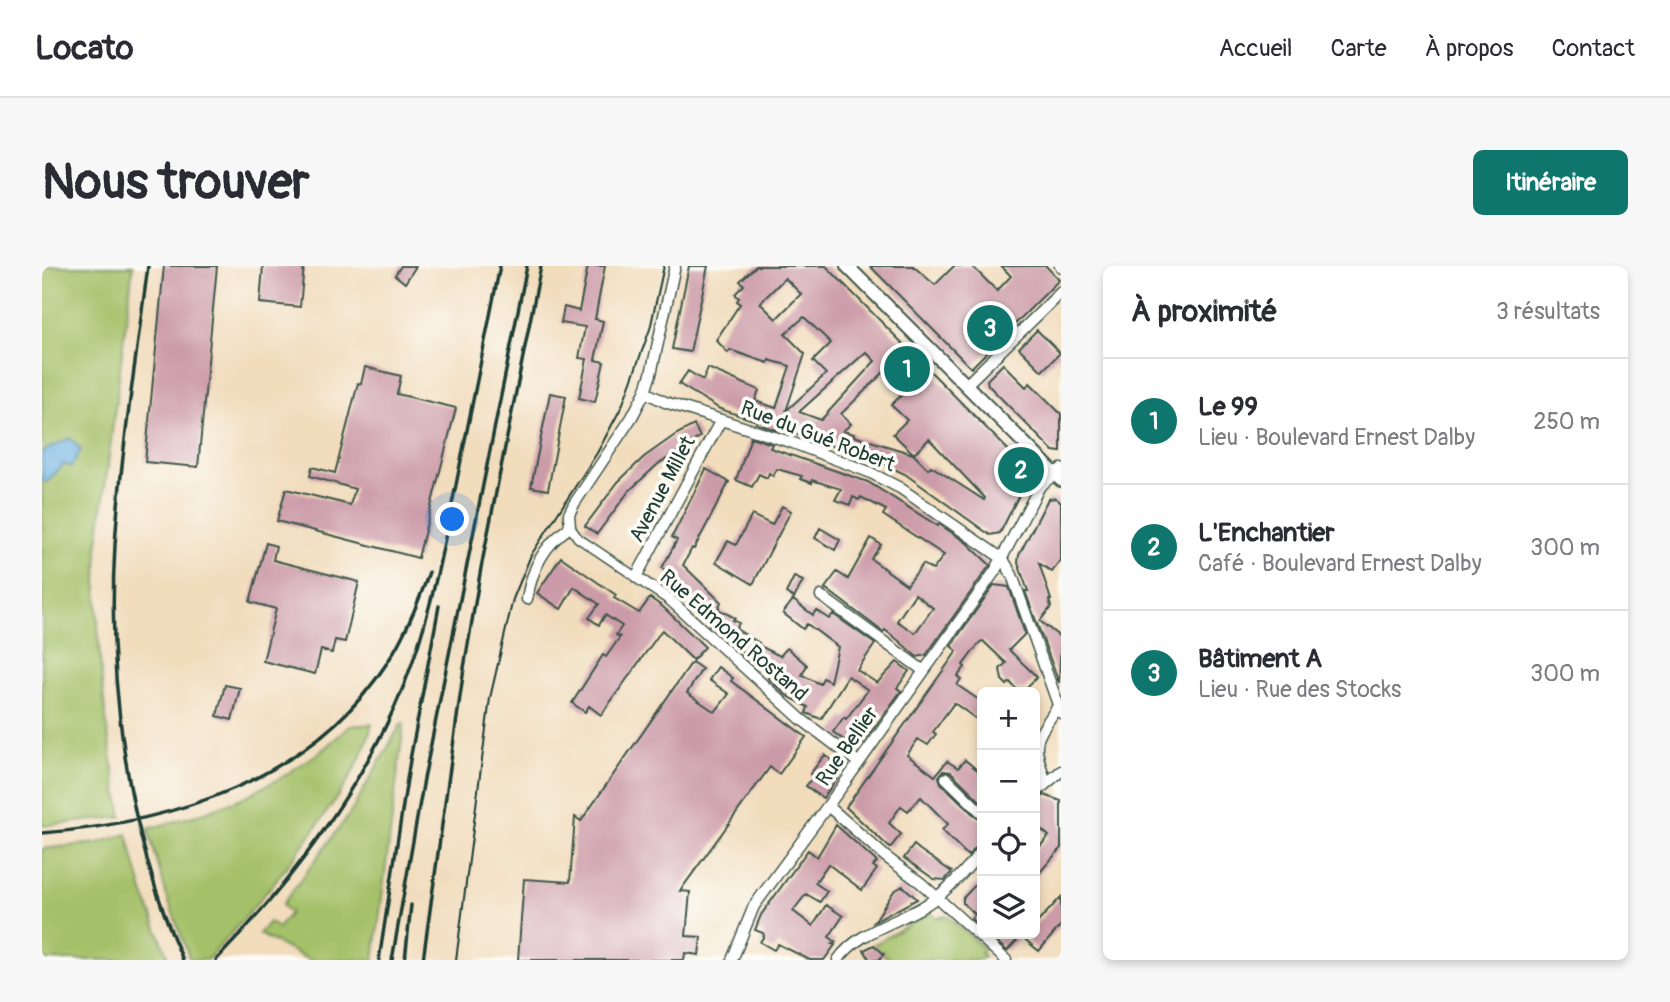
<!DOCTYPE html>
<html lang="fr">
<meta charset="utf-8">
<style>
:root{--surface:#fff;--page:#f7f7f7;--text:#2b2b33;--muted:#7c7c81;--line:#e1e1e2;--accent:#0f766e}
body{margin:0;font-family:Pangolin,sans-serif;background:var(--page);color:var(--text)}
.controls{position:absolute;right:21px;bottom:21px;display:grid;overflow:hidden;border-radius:10px;box-shadow:0 4px 10px #0003}
.controls button{width:63px;height:63px;display:grid;place-items:center;padding:0;border:0;border-bottom:2px solid var(--line);background:var(--surface);color:var(--text);font:35px sans-serif}
.you{position:absolute;left:411px;top:254px;width:24px;height:24px;margin:-18px;border:5px solid #fff;border-radius:50%;background:#1a73e8;box-shadow:0 0 0 10px #1a73e833}
.badge{display:grid;place-items:center;width:46px;height:46px;border-radius:50%;background:var(--accent);color:#fff;font-size:23px;font-weight:700}
.pin{position:absolute;translate:-50% -50%;border:4px solid #fff;box-shadow:0 2px 7px #0006}
.list{margin:0;padding:0;list-style:none}
h2{display:flex;justify-content:space-between;align-items:center;height:91px;margin:0;padding:0 28px;font-size:30px}
h2 small{font-size:23px;font-weight:400;color:var(--muted)}
.list li{display:grid;grid-template-columns:46px 1fr auto;gap:21px;align-items:center;box-sizing:border-box;height:126px;padding:0 28px;border-top:2px solid var(--line)}
.list b{display:block;font-size:26px;white-space:nowrap}
.list p{margin:0;font-size:23px;white-space:nowrap;color:var(--muted)}
.list em{font-size:23px;font-style:normal;color:var(--muted)}
.icon{flex:none;width:38px;height:38px;fill:none;stroke:currentColor;stroke-width:2;stroke-linecap:round;stroke-linejoin:round}
.map{position:relative;flex:none;width:1019px;height:694px;overflow:hidden;border-radius:10px}
header{display:flex;align-items:center;gap:42px;box-sizing:border-box;height:98px;padding:0 35px;background:var(--surface);border-bottom:2px solid var(--line)}
header strong{font-size:33px}
nav{display:flex;gap:38px;margin-inline-start:auto;font-size:24px}
.intro{display:flex;align-items:center;justify-content:space-between;box-sizing:border-box;height:168px;padding:0 42px}
h1{margin:0;font-size:49px}
.button{padding:18px 32px;border-radius:10px;background:var(--accent);color:#fff;font-size:24px;font-weight:700}
main{display:flex;gap:42px;padding:0 42px}
aside{flex:1;background:var(--surface);border-radius:10px;box-shadow:0 4px 10px #0003}
.map>svg:first-child{display:block}
.green{fill:#a4c067;stroke:#627e4e;stroke-width:2}
.water{fill:#6cb1e2;stroke:#46778b;stroke-width:2}
.building{fill:#cc9ba9;fill-rule:evenodd}
.lines{fill:none;stroke-linecap:round;stroke-linejoin:round}
.pedestrian-casing{stroke:#3e5548;stroke-width:11}
.minor-casing{stroke:#3e5548;stroke-width:13}
.tertiary-casing{stroke:#3e5548;stroke-width:16}
.pedestrian{stroke:#fff;stroke-width:8}
.minor{stroke:#fff;stroke-width:10}
.tertiary{stroke:#fff;stroke-width:12}
.tram{stroke:#1f3d34;stroke-width:2}
.rail{stroke:#1f3d34;stroke-width:3.5}
.labels{text-anchor:middle;stroke-width:7;stroke-linejoin:round;paint-order:stroke}
.street-label{font-size:21px;fill:#1f3d34;stroke:#fdfcf7}
</style>
<header>
<strong>Locato</strong>
<nav><a>Accueil</a><a>Carte</a><a>À propos</a><a>Contact</a></nav>
</header>
<div class="intro"><h1>Nous trouver</h1><a class="button">Itinéraire</a></div>
<main>
<div class="map">
<svg width="1019" height="694" viewBox="0 0 1019 694">
<rect width="100%" height="100%" fill="#fdfcf7"/>
<filter id="ink" filterUnits="userSpaceOnUse"><feTurbulence type="fractalNoise" baseFrequency=".0143" numOctaves="2"/><feDisplacementMap in="SourceGraphic" scale="14" xChannelSelector="R" yChannelSelector="G"/><feConvolveMatrix kernelMatrix="1 2 1 2 8 2 1 2 1" color-interpolation-filters="sRGB"/></filter>
<filter id="wash" filterUnits="userSpaceOnUse"><feTurbulence type="fractalNoise" baseFrequency=".00686" numOctaves="4" result="noise"/><feDisplacementMap in="SourceGraphic" scale="28" xChannelSelector="R" yChannelSelector="G"/><feGaussianBlur stdDeviation="1.57" result="paint"/><feColorMatrix in="noise" values="0 0 0 0 0 0 0 0 0 0 0 0 0 0 0 0 0 1.4 0 .05"/><feComposite in="paint" operator="in"/></filter>
<g filter="url(#wash)">
<rect width="100%" height="100%" fill="#f1dcbc"/>
<!-- green -->
<path class="green" d="M0,0h91l-35,277c-4,92 6,183 24,274l-80,9z
M362,457l-30,237h-65l-50,-26 10,-12 9,6 12,-15 -8,-8 69,-93 50,-88z
M330,458c-9,39 -33,71 -56,103 -33,47 -70,91 -109,133h-17l-23,-63 -19,-68 52,-15 42,-16 39,-20 39,-26 30,-26z
M85,568l16,58 26,68h-127v-111l56,-6z
M889,646l4,5h7l4,-2 38,33 -3,5 3,3 -4,4h-90l-17,-15z"/>
<!-- water -->
<path class="water" d="M28,172l11,12 -10,17 -7,-3 -17,18 -5,-1v-29z"/>
<g id="blocks">
<!-- building -->
<path class="building" d="M122,0h53l-19,201 -53,-5z
M221,0h41l-4,41 -40,-4z
M359,0h15l-11,17 -10,-8z
M546,0h17l-10,53 8,2 -8,39 9,2 -9,40 -16,-4 8,-39 -8,-1 6,-31 -24,-4 3,-16 15,4z
M647,0h19l-18,86 -18,-3z
M714,0h70l200,202 1,11 -27,54 -10,2 -85,-61 -32,-15 -96,-31 -1,2 -20,-7 1,-2 -37,-12 -41,-25 9,-13 15,9 5,-12 51,22 -4,11 21,7 14,-42 -21,-6 -1,3 -38,-13 -2,3 -12,-13 24,-36 -3,-3 2,-3 -4,-4 9,-9 -4,-4zM743,12l16,16 -25,25 -16,-16zM762,51l27,26 -18,18 13,13 -40,37 19,-57 -20,-20zM824,86l9,9 -54,59 -22,-8zM844,104l20,21 -15,14 16,15 -14,14 21,20 15,-15 56,59 -1,2 -53,-34 -3,3 -15,-15 -59,-18v-2l-11,-3 8,-7 -10,-10z
M828,0h43l22,19 19,-19h18l25,25 14,-15 -10,-10h45l13,14 -88,88z
M995,64l23,23 -18,18 -23,-23z
M961,98l23,23 4,-4 31,31v38l-8,-1 -65,-66 -1,-5z
M323,101l36,9 -4,18 59,14 -38,150 -141,-37 9,-32 64,16 5,-16 -45,-13 2,-9 23,6 23,-90 3,1z
M508,127l16,3 -18,94 -17,-3z
M652,159l6,12 -43,28 -28,26 -32,43 -12,-8 33,-44 26,-25 31,-22z
M709,171l21,7 -2,4 98,34 70,44 1,-2 28,19 23,22 -64,90 -9,2 -19,-17 -13,-10 -2,2 -58,-44 12,-16 11,7 23,-41 10,7 -10,14 36,26 16,-21 10,6 11,-15 -61,-40 3,-5 -25,-13 -2,3 -6,-3 -3,8 -15,-5 6,-11 -29,-9v3l-12,-4 2,-3 -25,-7 -4,7 -4,-3 -2,5 -8,-4 -7,13 -16,-7zM873,328l18,14 -18,25 -18,-12z
M664,203l23,13 -35,67 -2,-1 -9,17 38,37 -3,7 17,9 -2,2 6,3 -3,6 23,14 -1,2 22,11 7,-8 20,17 -5,10 18,9 3,-6 7,4 8,-35 -31,-23 -4,5 -20,-16 10,-13 20,15 3,-5 13,9 4,-5 42,30 -18,26 20,13 20,-21 12,9 -12,17 4,3 -38,52 -12,2 -18,-13 11,-15 2,2 22,-29 -20,-14 -27,43 -15,-6 2,-6 -22,-12 -18,-17 7,-10 -37,-19 2,-4 -15,-8 1,-3 -17,-9 4,-8 -51,-49 15,-28 -5,-3z
M1014,232l5,5v57l-9,12 -13,-9 12,37h-2l2,7 -11,14 21,17 -2,45 -34,-92h3l-10,-28 1,-8 29,-56z
M740,240l9,5 -38,73 -37,-22 12,-21 8,4 16,-30 20,10z
M778,262l20,12 -5,10 -20,-12z
M224,277l10,3 -3,14 86,22 -14,60 -10,-2 -3,13 -11,-3 -6,24 -52,-13 13,-52 -26,-7z
M519,291l55,38 -2,3 25,15 11,-15 13,9 42,40 -12,13 -31,-30 -61,85 -12,-9 -4,6 -13,-9 31,-48 3,2 14,-20 -4,-2 6,-9 -17,-11 -6,10 -10,-7 10,-14 -25,-17 -13,22 -24,-16z
M752,311l9,4 -9,17 -8,-5z
M952,319l15,2 16,47 -16,16 28,27 -14,14 -3,-3 -2,3 -8,-9 -3,3 -5,-5 -2,-11 6,-6 -23,-22 -3,1 -17,23 2,2 -7,9 3,3 -4,6 25,17v21l-28,-20 -21,29 3,2 -8,11 -10,-6 -11,16 28,21 12,-15 11,7 7,-8 17,14v29l-31,-31 -8,-1 -4,6 2,6 36,35 5,2v24l-5,2 -9,10 -26,-26 6,-6 -27,-27 -13,14 -7,-5 -12,17 12,11 -11,14 -44,-41 111,-156 -6,-5z
M650,396l10,7 -15,24 28,19 14,-18 -20,-14 9,-13 15,11 -2,3 75,56 -27,37 -9,-7 -90,124 10,1 -4,44 15,1 -2,18 -14,-2 -1,7h-166l6,-81 46,3 5,-65 6,4z
M183,419l15,3 -8,32 -15,-4z
M783,489l19,14 -21,29 -17,-12 7,-9 -3,-3z
M1002,529l17,6v47l-26,30v-26l14,-16 -14,-12v-19z
M794,559l41,37 -4,4 4,3 -15,21 -34,-26 -13,19 12,8 -7,11 -14,-8 -13,17 20,15 13,-21 17,11 -14,21 7,5 -4,2 3,1 -11,15h-14l-32,-16 -4,6 -14,-8 4,-6 -1,-3 -8,-3 6,-15 47,-65 9,7z
M872,579l6,5 32,22 -7,8 -11,-1 -30,-21z
M940,612v50l-11,-9 4,-5 -12,-11v-5z
M861,620l14,13 -43,23 20,-31z
M1019,631v28l-22,26 -18,-15 -14,15 -19,-17h47v-9z
M832,679l10,9 -5,6h-9l-6,-10z"/>
</g>
</g>
<g filter="url(#ink)">
<use href="#blocks" fill-opacity="0" stroke="#3e5548" stroke-width="2"/>
<g class="lines">
<!-- pedestrian casing -->
<g class="pedestrian-casing">
<path id="pedestrian" d="M528,261l8,11 58,39"/>
</g>
<!-- minor casing -->
<g class="minor-casing">
<path id="minor" d="M1018,0l1,1
M924,119l95,-93
M603,126l20,10 128,41 76,29 31,16 103,71 9,16 49,138
M679,154l-85,157 33,22 132,120 58,44
M779,330l103,75
M485,333c5,-31 17,-54 43,-72l-1,-13 5,-10 58,-87 13,-25 6,-18 24,-108
M904,512l36,35
M1004,516c-15,-43 -12,-39 12,-76
M993,527l26,-22
M786,540l58,51 35,26 85,77
M690,694l22,-54 92,-125 149,-210 45,-85 21,-17
M796,694c19,-28 58,-37 86,-54 24,-15 40,-34 58,-55"/>
</g>
<!-- tertiary casing -->
<g class="tertiary-casing">
<path id="tertiary" d="M805,0l214,214"/>
</g>
<!-- pedestrian -->
<use href="#pedestrian" class="pedestrian"/>
<!-- minor -->
<use href="#minor" class="minor"/>
<!-- tertiary -->
<use href="#tertiary" class="tertiary"/>
<!-- tram -->
<path class="tram" d="M414,694l34,-262 23,-99 18,-44 66,-102 25,-47 28,-77 14,-63"/>
<!-- rail -->
<path class="rail" d="M106,0c-12,93 -27,186 -33,279 -8,136 12,290 68,415
M0,567c131,-10 270,-54 345,-170 18,-28 31,-59 42,-91
M174,694c75,-77 148,-175 188,-275 26,-65 38,-133 52,-200 15,-73 30,-146 44,-219
M337,694l31,-200 29,-154
M350,694l32,-181 103,-513
M363,694l6,-55
M381,694l41,-292 17,-100 60,-302"/>
</g>
</g>
<g class="labels">
<!-- street labels -->
<g class="street-label">
<text transform="translate(776 170) rotate(21)" y="7">Rue du Gué Robert</text>
<text transform="translate(620 223) rotate(-62)" y="7">Avenue Millet</text>
<text transform="translate(692 369) rotate(41)" y="7">Rue Edmond Rostand</text>
<text transform="translate(805 480) rotate(-55)" y="7">Rue Bellier</text>
</g>
</g>
</svg>
<div class="controls">
<button>+</button>
<button>−</button>
<button><svg class="icon" aria-label="locate" viewBox="0 0 24 24"><circle cx="12" cy="12" r="6"/><path d="M12 2v4M12 18v4M2 12h4M18 12h4"/></svg></button>
<button><svg class="icon" aria-label="layers" viewBox="0 0 24 24"><path d="M12 4l9 5-9 5-9-5zM3 14l9 5 9-5"/></svg></button>
</div>
<div class="you"></div>
<div class="pin badge" style="left:865px;top:103px">1</div>
<div class="pin badge" style="left:979px;top:204px">2</div>
<div class="pin badge" style="left:948px;top:62px">3</div>
</div>
<aside>
<h2>À proximité<small>3 résultats</small></h2>
<ul class="list">
<li><span class="badge">1</span><div><b>Le 99</b><p>Lieu · Boulevard Ernest Dalby</p></div><em>250 m</em></li>
<li><span class="badge">2</span><div><b>L'Enchantier</b><p>Café · Boulevard Ernest Dalby</p></div><em>300 m</em></li>
<li><span class="badge">3</span><div><b>Bâtiment A</b><p>Lieu · Rue des Stocks</p></div><em>300 m</em></li>
</ul>
</aside>
</main>
